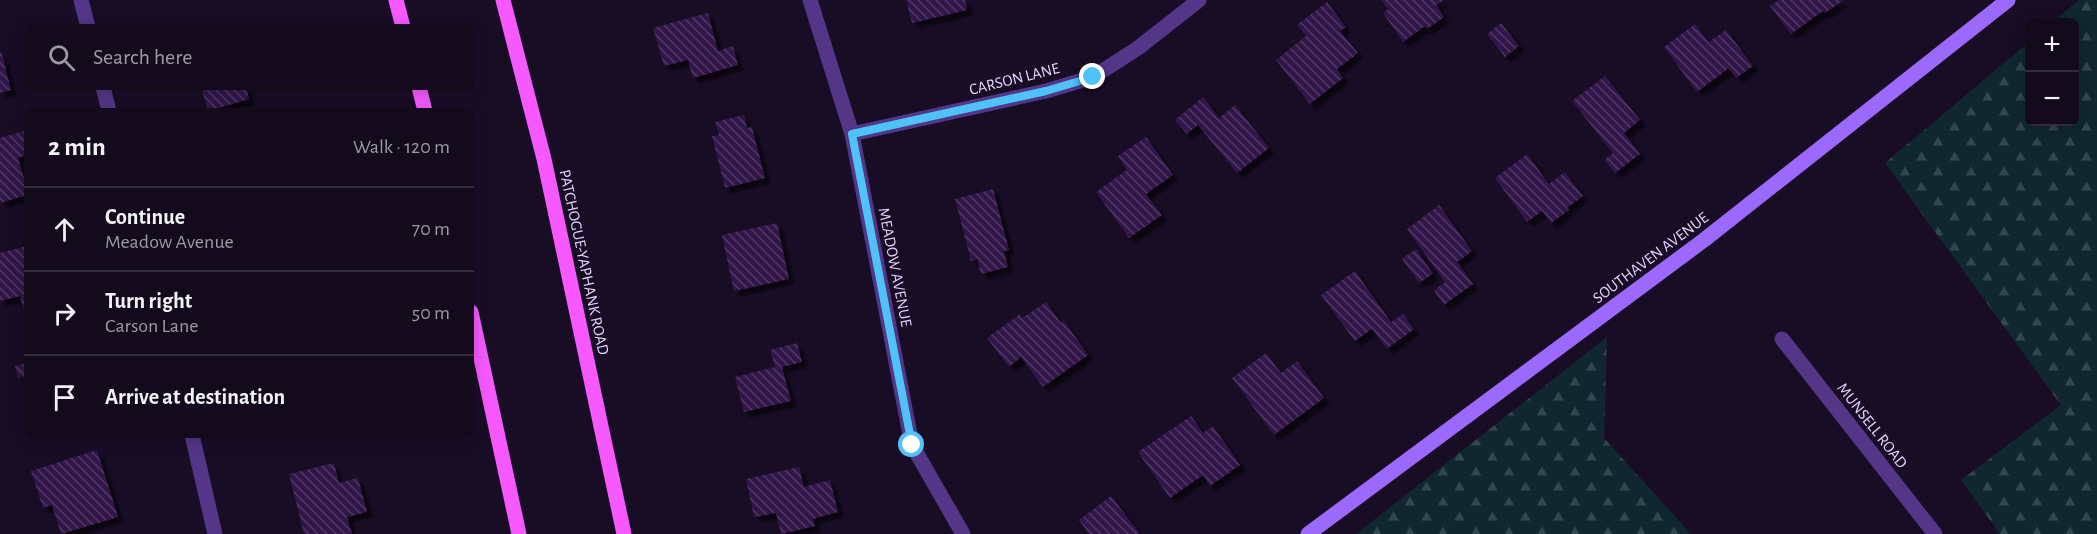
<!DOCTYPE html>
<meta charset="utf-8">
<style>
:root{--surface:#130a1c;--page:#1c1325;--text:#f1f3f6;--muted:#9d9aa3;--line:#322b3b}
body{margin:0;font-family:"Alegreya Sans",sans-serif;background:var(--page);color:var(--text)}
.controls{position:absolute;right:18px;top:18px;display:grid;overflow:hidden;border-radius:9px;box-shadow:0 3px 15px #0003}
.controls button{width:54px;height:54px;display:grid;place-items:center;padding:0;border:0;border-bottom:2px solid var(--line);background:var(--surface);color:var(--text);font:30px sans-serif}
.stop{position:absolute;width:18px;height:18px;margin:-14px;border:4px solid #4fc3f7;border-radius:50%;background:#fff}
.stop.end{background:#4fc3f7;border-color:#fff;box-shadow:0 2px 6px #0008}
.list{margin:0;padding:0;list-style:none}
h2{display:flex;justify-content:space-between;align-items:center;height:78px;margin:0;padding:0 24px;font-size:26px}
h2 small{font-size:20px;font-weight:400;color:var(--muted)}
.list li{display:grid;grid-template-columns:39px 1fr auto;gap:18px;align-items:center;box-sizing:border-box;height:84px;padding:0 24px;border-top:2px solid var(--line)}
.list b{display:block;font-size:22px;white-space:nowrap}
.list p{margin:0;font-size:20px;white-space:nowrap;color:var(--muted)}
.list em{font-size:20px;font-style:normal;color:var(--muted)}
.icon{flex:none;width:33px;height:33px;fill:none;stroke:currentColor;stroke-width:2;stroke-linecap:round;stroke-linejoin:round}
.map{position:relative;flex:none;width:2097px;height:534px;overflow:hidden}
.search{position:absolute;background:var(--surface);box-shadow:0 3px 15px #0003;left:24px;top:24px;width:450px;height:66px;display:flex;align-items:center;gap:15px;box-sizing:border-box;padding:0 21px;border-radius:9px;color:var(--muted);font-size:22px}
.panel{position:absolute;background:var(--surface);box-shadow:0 3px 15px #0003;left:24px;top:108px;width:450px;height:330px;border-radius:9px}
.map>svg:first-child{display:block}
.forest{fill:url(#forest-firs)}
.building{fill:url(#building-back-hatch);filter:url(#shadow)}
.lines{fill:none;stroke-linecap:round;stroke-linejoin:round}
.street{stroke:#533687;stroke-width:15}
.secondary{stroke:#9c69ff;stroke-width:15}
.primary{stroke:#f559ff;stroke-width:15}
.route{stroke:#4fc3f7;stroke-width:8}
.labels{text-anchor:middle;stroke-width:5;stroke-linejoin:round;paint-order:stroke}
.street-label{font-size:16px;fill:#e6d2ff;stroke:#190d26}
</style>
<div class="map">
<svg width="2097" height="534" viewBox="0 0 2097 534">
<defs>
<pattern id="forest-firs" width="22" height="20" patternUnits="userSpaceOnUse" patternTransform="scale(1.5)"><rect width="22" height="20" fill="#102730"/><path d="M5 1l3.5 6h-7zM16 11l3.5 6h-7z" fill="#33454f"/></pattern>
<pattern id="building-back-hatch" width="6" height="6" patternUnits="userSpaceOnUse" patternTransform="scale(1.5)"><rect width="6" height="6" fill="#311848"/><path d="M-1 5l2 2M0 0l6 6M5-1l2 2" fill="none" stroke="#4f3963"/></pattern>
<filter id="shadow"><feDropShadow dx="5.5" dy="5.5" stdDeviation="1.5" flood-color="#0009"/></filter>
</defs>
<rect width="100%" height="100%" fill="#190d26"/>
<!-- forest -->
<path class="forest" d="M2079,0h18v534h-97l-39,-54 100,-75 -176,-242 144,-121 1,80h44v-100h-22z
M1607,337l-3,101 87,96h-335z"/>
<!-- building -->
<path class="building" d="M906,0h59l2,10 -55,13z
M1381,0h63l-8,5 8,12 -17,12 -2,-3 -22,16 -20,-29 5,-4z
M1779,0h65l-19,13 -2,-2 -32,23 -21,-28z
M1327,2l19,25 -6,4 18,22 -21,16 6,9 -33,26 -34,-44 30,-24 -9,-11z
M708,13l10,38 15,-5 5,19 -45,13 -5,-18 -24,6 -11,-38z
M1501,23l18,23 -14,11 -18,-23z
M1695,24l14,18 17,-12 27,36 -17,12 -7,-10 -32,24 -33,-45z
M1,51l10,39 -11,3v-41z
M1605,76l35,44 -16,13 16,21 -25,19 -11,-13 9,-7 -41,-52z
M201,87h45l3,12 -41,12z
M1203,97l16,21 16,-13 34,43 -32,25 -39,-48 -11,9 -12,-14z
M744,115l3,13 5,-1 13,51 -40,10 -13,-52 7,-1 -4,-13z
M24,131l3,10v14l-9,3 6,20 3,-1v18l-27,8v-65z
M1146,137l27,38 -27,19 16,21 -33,23 -33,-46 31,-22 -9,-14z
M1527,154l22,30 16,-12 18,24 -16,12 2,2 -18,13 -9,-12 -15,11 -32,-44z
M993,189l16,61 -5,1 4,16 -27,7 -4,-15 -6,2 -16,-62z
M1439,205l33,46 -15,11 16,22 -29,21 -10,-14 11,-9 -38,-53z
M777,223l12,56 -55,12 -12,-56z
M27,246v64l-3,1 -4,-15 -20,5v-48z
M1416,249l17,25 -14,9 -17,-24z
M1355,271l36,51 12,-8 11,15 -27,20 -15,-20 -17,12 -34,-46z
M1046,302l15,21 3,-2 24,34 -45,32 -22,-30 -12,10 -22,-29 33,-24 2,4z
M797,343l5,19 -20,5 9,34 -47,11 -9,-35 40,-10 -5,-17z
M1266,353l15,20 16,-12 27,37 -50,37 -42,-57z
M27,363v25h-1l-3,-12 -5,2 -3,-12z
M1191,416l12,17 10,-7 27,39 -30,21 -7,-11 -33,23 -32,-46z
M97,450l21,67 -57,17 -9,-29 -9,3 -12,-37z
M334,463l5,20 19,-5 9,34 -20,5 5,17h-48l-15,-60z
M799,467l5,20 26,-7 8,32 -25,7 2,7 -34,8 -5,-21 -22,4 -8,-38z
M1111,496l29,38h-51l-10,-14z"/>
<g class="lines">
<!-- street -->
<path class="street" d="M81,0l7,27
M810,0l42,134 60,311 51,89
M103,87l6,24
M852,134l194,-43 47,-14 45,-29 61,-48
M1782,339l153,195
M192,435l23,99"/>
<!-- secondary -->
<path class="secondary" d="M1308,534l396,-294 304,-240"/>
<!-- primary -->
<path class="primary" d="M396,0l7,27
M503,0l41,159 80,375
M419,87l6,24
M471,312l48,222"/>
</g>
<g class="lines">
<!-- route -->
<path class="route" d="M912,445l-60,-311 194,-43 47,-14"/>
</g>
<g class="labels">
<!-- street labels -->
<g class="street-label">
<text transform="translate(1014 78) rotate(-14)" y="6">CARSON LANE</text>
<text transform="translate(1650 257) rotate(-37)" y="6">SOUTHAVEN AVENUE</text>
<text transform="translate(585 262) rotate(78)" y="6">PATCHOGUE-YAPHANK ROAD</text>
<text transform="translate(896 267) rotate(79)" y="6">MEADOW AVENUE</text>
<text transform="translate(1873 425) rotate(52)" y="6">MUNSELL ROAD</text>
</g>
</g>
</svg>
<div class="controls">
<button>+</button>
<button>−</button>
</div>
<div class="stop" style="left:912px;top:445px"></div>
<div class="stop end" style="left:1093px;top:77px"></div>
<div class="search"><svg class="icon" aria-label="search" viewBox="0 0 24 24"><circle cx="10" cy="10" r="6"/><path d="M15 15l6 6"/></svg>Search here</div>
<section class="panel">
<h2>2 min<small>Walk · 120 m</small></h2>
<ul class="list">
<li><svg class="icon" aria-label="ahead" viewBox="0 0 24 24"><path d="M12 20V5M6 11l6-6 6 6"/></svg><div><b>Continue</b><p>Meadow Avenue</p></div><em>70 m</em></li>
<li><svg class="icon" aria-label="right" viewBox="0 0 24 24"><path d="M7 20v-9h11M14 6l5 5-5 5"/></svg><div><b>Turn right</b><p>Carson Lane</p></div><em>50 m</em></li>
<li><svg class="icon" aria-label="arrive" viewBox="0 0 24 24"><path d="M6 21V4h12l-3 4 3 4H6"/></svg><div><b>Arrive at destination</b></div></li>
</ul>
</section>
</div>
